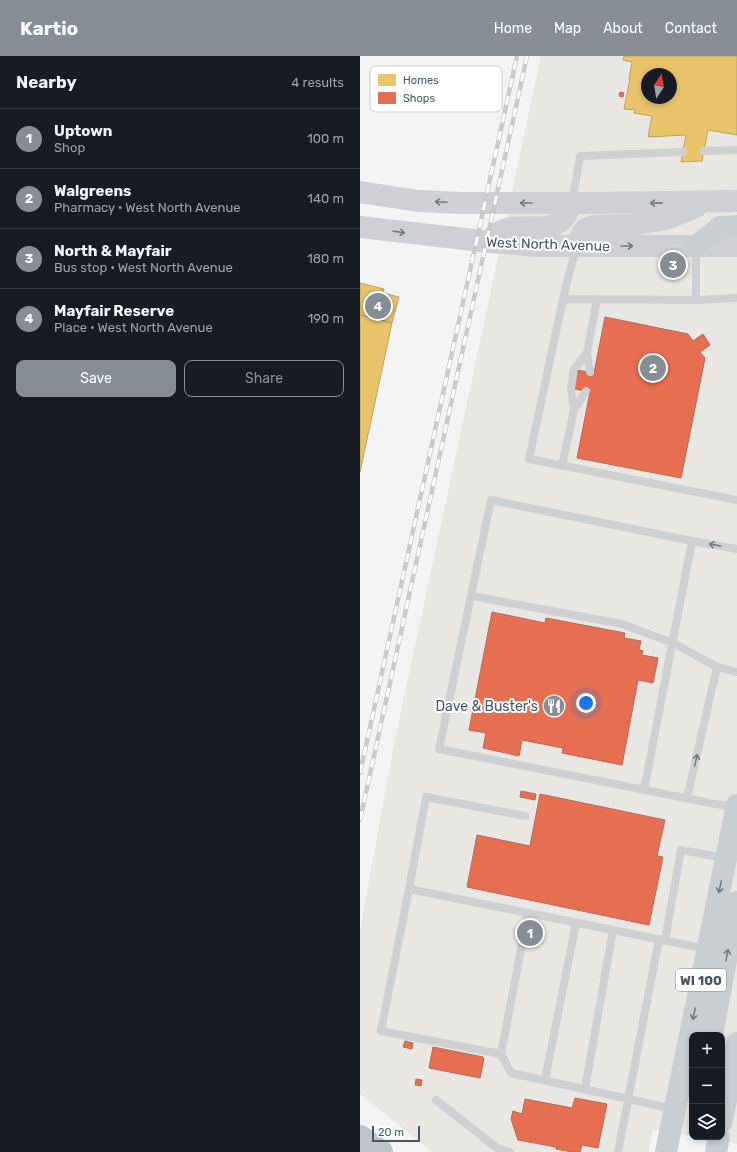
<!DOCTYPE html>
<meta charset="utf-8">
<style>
:root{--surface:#171b24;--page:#20242c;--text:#f1f3f6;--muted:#9ea1a6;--line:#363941;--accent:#868d94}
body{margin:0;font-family:Rubik,sans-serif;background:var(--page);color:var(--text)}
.controls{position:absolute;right:12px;bottom:12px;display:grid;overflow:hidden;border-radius:8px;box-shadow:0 2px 6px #0003}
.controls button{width:36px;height:36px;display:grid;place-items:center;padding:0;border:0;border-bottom:1px solid var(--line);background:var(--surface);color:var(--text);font:20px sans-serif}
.compass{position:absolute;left:281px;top:12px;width:36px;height:36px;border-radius:50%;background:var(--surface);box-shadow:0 2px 6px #0003;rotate:12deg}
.scale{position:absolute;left:12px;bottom:10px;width:48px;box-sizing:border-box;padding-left:4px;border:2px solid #4a5661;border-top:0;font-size:11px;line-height:14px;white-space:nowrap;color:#4a5661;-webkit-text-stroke:3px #fff;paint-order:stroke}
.you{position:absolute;left:226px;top:647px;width:14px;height:14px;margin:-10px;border:3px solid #fff;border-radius:50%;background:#1a73e8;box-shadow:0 0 0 6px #1a73e833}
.badge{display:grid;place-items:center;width:26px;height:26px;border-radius:50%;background:var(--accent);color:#fff;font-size:13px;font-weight:700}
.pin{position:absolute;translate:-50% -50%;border:2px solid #fff;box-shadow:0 1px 4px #0006}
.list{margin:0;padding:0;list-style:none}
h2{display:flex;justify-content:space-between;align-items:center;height:52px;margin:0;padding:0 16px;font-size:17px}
h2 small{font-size:13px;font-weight:400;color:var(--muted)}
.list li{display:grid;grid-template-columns:26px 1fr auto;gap:12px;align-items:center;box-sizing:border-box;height:60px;padding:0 16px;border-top:1px solid var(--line)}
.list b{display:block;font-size:15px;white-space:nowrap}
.list p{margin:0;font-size:13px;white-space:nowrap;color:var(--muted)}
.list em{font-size:13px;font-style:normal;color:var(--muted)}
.actions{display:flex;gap:8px;padding:12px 16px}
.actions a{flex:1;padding:9px 0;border:1px solid var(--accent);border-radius:8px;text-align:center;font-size:14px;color:var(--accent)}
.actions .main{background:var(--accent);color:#fff}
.icon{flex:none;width:22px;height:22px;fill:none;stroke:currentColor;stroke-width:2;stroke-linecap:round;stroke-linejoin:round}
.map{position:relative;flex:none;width:377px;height:1096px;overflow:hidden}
header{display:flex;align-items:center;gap:24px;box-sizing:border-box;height:56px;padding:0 20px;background:var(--accent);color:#fff}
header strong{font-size:19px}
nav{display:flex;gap:22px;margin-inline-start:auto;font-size:14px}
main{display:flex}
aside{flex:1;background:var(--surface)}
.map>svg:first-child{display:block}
.commercial{fill:#e8e7e3;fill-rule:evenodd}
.homes{fill:#e9c46a;stroke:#b9a367;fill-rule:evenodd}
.shops{fill:#e76f51;stroke:#b86856}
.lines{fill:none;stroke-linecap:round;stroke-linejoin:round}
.highway-casing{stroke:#b9bec3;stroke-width:24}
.lane{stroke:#ced0d2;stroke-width:8}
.secondary{stroke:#ced0d4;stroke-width:22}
.primary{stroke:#caced1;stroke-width:22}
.highway{stroke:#bec4c9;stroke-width:22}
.rail-casing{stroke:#c9cacc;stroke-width:4.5}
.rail{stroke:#fff;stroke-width:3;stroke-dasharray:9;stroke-linecap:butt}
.oneway{stroke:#727b84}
.oneway2{stroke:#727b83}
.oneway3{stroke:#707a83}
.labels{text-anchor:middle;stroke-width:4;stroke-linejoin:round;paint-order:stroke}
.shield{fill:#fff;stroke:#808990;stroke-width:1}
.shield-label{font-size:13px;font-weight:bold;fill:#4a5661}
.street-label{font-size:14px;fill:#4a5661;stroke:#fff}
.poi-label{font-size:14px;fill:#4a5661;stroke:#fff;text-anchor:end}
.key{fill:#fff;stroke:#c9ccd0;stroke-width:1}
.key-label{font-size:11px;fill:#4a5661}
</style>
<header>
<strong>Kartio</strong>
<nav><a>Home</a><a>Map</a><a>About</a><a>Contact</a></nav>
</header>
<main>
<aside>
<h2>Nearby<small>4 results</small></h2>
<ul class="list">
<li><span class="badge">1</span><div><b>Uptown</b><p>Shop</p></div><em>100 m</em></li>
<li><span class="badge">2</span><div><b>Walgreens</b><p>Pharmacy · West North Avenue</p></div><em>140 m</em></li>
<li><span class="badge">3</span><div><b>North &amp; Mayfair</b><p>Bus stop · West North Avenue</p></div><em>180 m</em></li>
<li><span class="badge">4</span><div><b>Mayfair Reserve</b><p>Place · West North Avenue</p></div><em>190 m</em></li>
</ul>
<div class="actions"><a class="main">Save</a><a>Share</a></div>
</aside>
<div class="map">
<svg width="377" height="1096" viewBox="0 0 377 1096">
<rect width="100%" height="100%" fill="#f4f4f4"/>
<!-- commercial -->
<path class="commercial" d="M181,0h196v1088l-39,-7h24v-102h-30v101l-39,-7 -4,23h-217l-72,-58v-163l33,-182zM287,18h24v24h-24z"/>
<!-- homes -->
<path class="homes" d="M264,0h113v79l-29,-5 -6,31 -21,1 5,-27 -38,2 4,-21 -18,-3 1,-4h-3v1l-8,-1 6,-30h-1l3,-17 -9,-2zM287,18h24v24h-24z
M0,227l24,6 -1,4 16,4 -7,26 -32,-8z
M0,259l32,8 -32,149z"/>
<!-- shops -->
<path class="shops" d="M260,36l4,1 -1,4 -4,-1z
M245,261l83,17 5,7 10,-7 7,11 -10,7 5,6 -24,120 -104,-20 13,-66 -16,-3 3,-19 17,3z
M132,556l53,11 1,-5 79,15 -1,5 17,3 -2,9 4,1 -1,4 16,3 -5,25 -15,-3 -16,85 -60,-12 1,-5 -41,-8 -3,16 -36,-8 3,-15 -17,-3z
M161,735l15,3 -1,6 -15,-3z
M180,738l125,26 -8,36 6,1 -14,68 -182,-38 10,-52 53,11z
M45,985l8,2 -1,6 -9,-2z
M73,991l50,10 1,2 -4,19 -51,-10z
M56,1023l6,1 -1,6 -6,-1z
M215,1042l32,6 -9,44 -16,-3 -2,7h-8l-16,-3v-2l-38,-7 -7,-21 2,-8 9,3 3,-15 47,9z"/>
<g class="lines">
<!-- highway casing -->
<g class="highway-casing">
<path id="highway" d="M0,1081l21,15"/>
</g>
<!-- lane -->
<path class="lane" d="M344,95l33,-1
M212,147l8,-47 103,-4
M217,191l-7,23 -7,29 133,1v-54
M203,243l-34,160 208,41
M336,244l41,-2
M227,297l3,19
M214,354l12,-19
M202,410l12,-56 -3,-21 3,-20 13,-16 10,-54
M332,485l45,8
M112,540l150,28 51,19 44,24 20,5
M284,734l48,-249 -201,-41 -52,249 276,55 21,3
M327,742l30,-131
M165,760l-99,-19 -17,92 298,60
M49,833l-28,142 120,23 10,19 163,36
M305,884l16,-90 44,8
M141,998l27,-141
M185,1024l31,-157
M225,1033l28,-159
M76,1044l61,48 13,4
M258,1096l41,-213"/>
<!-- secondary -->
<path class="secondary" d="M0,136l59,9 42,2h134l142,-2
M0,171l130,15 46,4h201
M130,186c2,-3 5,-7 8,-9 20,-14 50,4 66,-15 3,-4 5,-10 8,-15
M217,190l6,-14 4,-4 7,-2 37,-1 35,-6 30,-12"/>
<!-- primary -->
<path class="primary" d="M336,190l24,-19 17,-1
M352,979l25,-133
M362,1065l15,-78
M306,1096l71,-347
M356,1096l3,-15"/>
<!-- highway -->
<use href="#highway" class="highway"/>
<!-- rail casing -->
<g class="rail-casing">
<path id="rail" d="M0,717l157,-717
M0,764l167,-764"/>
</g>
<!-- rail -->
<use href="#rail" class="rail"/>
</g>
<!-- one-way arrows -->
<defs><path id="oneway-shaft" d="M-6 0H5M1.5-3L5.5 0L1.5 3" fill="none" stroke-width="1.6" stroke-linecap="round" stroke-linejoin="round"/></defs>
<g class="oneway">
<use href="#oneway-shaft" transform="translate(81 146) rotate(-177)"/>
<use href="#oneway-shaft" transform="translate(166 147) rotate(-180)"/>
<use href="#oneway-shaft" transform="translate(296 147) rotate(179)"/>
<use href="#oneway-shaft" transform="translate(39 176) rotate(8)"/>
<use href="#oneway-shaft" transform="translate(267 190)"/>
</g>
<g class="oneway2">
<use href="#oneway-shaft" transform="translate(355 489) rotate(-170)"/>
<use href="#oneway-shaft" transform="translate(336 704) rotate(-77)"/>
</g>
<g class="oneway3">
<use href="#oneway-shaft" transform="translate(360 831) rotate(102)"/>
<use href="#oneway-shaft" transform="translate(367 899) rotate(-79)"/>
<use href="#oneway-shaft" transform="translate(334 958) rotate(102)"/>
</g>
<!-- icons -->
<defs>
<g id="restaurant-disc" transform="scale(1.15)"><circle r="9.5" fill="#868d94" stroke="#fff"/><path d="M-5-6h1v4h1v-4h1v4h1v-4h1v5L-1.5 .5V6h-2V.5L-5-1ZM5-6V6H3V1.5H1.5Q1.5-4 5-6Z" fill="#fff"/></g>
</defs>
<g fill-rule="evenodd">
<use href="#restaurant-disc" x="194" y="650"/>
</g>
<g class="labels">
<!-- shield labels -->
<rect class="shield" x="316" y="913" width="50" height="22" rx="3"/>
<g class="shield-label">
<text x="341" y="929">WI 100</text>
</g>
<!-- street labels -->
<g class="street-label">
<text transform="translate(188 188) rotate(2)" y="5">West North Avenue</text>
</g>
<!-- poi labels -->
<g class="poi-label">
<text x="178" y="655">Dave &amp; Buster's</text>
</g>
</g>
<!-- legend -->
<rect x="10" y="10" width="132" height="46" rx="6" class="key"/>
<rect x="18" y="18" width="18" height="12" fill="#e9c46a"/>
<rect x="18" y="36" width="18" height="12" fill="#e76f51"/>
<g class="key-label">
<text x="43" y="28">Homes</text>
<text x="43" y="46">Shops</text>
</g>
</svg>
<div class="controls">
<button>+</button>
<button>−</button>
<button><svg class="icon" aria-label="layers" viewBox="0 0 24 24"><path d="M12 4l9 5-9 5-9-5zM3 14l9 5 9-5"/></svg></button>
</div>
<svg class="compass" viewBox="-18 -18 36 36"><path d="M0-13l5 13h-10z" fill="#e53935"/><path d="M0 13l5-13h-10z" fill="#9ea1a6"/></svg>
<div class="scale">20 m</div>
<div class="you"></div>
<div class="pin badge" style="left:170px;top:877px">1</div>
<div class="pin badge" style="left:293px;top:312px">2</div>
<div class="pin badge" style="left:313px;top:209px">3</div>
<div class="pin badge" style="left:18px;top:250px">4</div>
</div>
</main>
